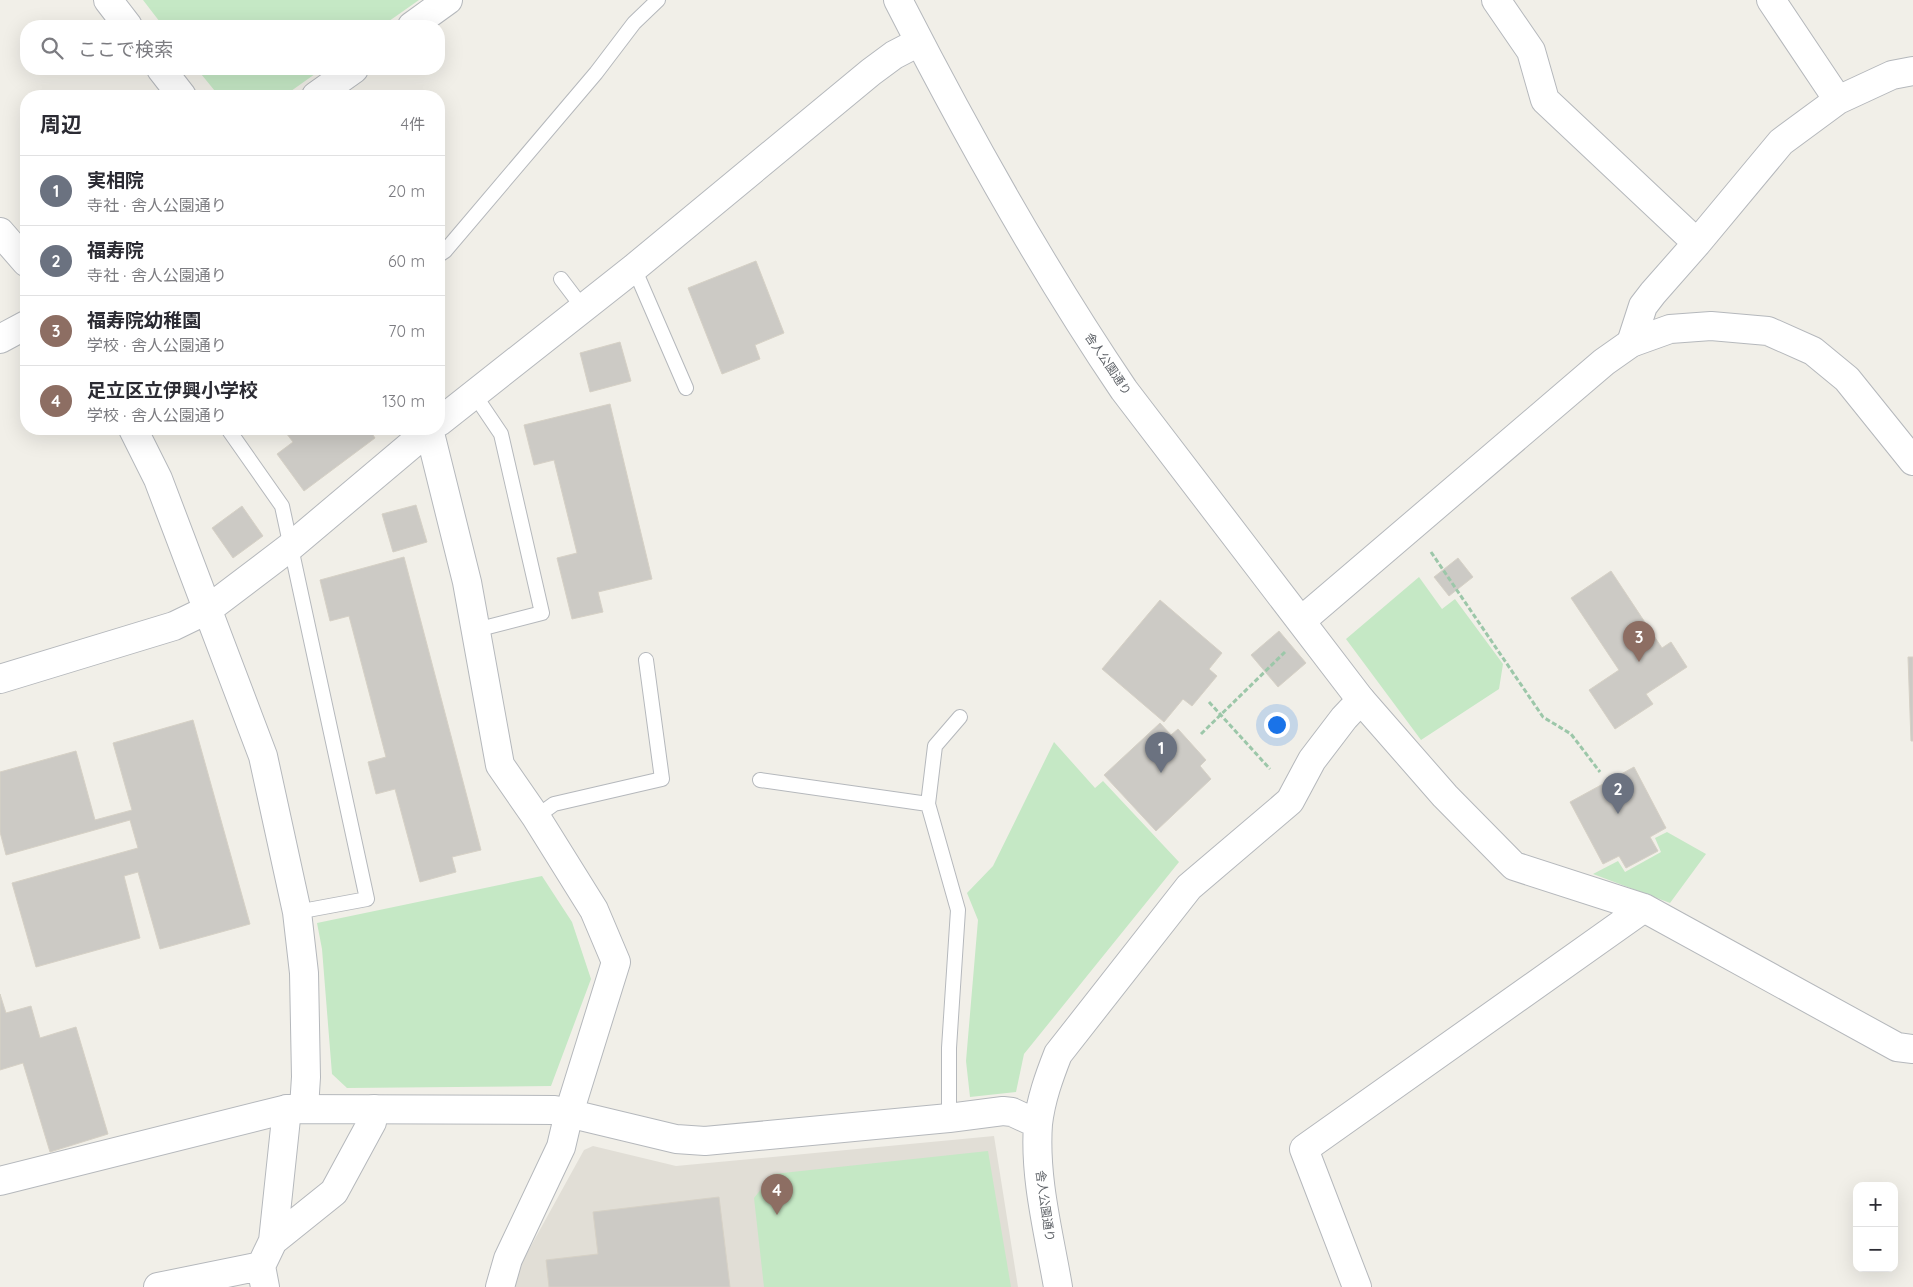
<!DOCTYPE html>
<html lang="ja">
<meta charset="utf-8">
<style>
:root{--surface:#fff;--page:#f7f7f7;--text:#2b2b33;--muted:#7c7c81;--line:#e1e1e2;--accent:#ea4335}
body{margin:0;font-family:Quicksand,"Noto Sans JP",sans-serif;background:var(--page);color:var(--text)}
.controls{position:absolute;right:15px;bottom:15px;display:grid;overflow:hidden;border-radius:10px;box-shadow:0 5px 20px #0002}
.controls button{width:45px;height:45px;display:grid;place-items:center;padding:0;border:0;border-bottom:1px solid var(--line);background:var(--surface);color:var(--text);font:25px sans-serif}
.you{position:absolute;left:1276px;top:724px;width:18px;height:18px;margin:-12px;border:4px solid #fff;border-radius:50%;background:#1a73e8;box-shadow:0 0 0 8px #1a73e833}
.badge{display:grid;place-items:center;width:32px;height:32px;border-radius:50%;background:var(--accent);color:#fff;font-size:16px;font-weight:700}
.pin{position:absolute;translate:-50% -41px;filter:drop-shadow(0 1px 2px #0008)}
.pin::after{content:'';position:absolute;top:26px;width:18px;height:15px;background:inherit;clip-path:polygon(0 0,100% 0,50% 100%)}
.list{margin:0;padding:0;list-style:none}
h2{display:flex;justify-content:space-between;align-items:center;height:65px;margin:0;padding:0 20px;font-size:21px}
h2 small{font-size:16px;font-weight:400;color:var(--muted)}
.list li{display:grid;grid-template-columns:32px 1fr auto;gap:15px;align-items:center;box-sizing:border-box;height:70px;padding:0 20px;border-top:1px solid var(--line)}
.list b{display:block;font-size:19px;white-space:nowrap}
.list p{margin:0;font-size:16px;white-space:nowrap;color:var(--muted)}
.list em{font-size:16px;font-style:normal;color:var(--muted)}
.icon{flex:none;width:28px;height:28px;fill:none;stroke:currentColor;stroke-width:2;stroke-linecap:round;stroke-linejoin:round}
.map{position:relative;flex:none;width:1913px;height:1287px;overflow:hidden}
.search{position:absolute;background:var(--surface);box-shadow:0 5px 20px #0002;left:20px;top:20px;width:425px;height:55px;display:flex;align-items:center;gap:12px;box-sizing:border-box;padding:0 18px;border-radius:20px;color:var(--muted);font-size:19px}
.panel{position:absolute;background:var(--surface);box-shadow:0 5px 20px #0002;left:20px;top:90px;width:425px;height:345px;border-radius:20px}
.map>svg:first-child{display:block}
.education{fill:#e1ded6}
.green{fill:#c5e8c5}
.building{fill:#cccac5;stroke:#d6d1c6}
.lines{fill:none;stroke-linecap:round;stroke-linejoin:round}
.service-casing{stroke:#b5b8bc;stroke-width:16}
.minor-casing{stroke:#b5b8bc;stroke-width:30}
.tertiary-casing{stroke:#b5b8bc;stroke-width:30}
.path{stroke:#9cc7a9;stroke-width:3;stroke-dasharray:5 2.5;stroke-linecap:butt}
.service{stroke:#fff;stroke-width:14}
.minor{stroke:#fff;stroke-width:28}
.tertiary{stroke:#fff;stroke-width:28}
.labels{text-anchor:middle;stroke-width:4.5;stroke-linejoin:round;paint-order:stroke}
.street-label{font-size:12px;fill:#5f6368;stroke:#fff}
</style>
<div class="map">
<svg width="1913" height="1287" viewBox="0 0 1913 1287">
<rect width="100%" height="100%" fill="#f1efe8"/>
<!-- education -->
<path class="education" d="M994,1136l24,151h-503l6,-23 63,-114 9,-4 83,20z"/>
<!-- green -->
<path class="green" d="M143,0h276l-37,26h-219z
M197,69h125l-38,27h-65z
M1419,577l23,32 13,-10 48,65 -4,25 -78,51 -75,-101z
M1054,742l41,46 8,-7 76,81 -155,192 -8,38 -46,5 -4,-36 12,-141 -11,-27 26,-27z
M1667,832l39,22 -36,49 -77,-29 25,-13 7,11 36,-20 -6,-14z
M542,876l30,46 19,57 -40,107 -204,2 -15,-14 -10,-125 -5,-26z
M988,1151l23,136h-247l-10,-89 19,-24z"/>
<!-- building -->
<path class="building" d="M756,261l28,72 -29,12 5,14 -38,15 -34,-86z
M620,342l11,39 -41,11 -10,-39z
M610,404l42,175 -54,13 5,20 -31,7 -15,-61 20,-5 -23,-93 -20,5 -10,-40z
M283,429h86l6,9 -71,53 -27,-37 16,-12z
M416,505l11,37 -34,10 -11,-38z
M242,506l21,30 -30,22 -21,-30z
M404,557l77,293 -29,7 4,15 -36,10 -25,-93 -19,5 -8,-32 18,-5 -37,-141 -19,5 -10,-41z
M1458,558l15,19 -24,19 -15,-19z
M1611,571l51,77 9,-6 16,25 -41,27 7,10 -38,25 -26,-39 30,-20 -48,-72z
M1160,600l62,53 -13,16 8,7 -25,30 -9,-7 -19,23 -62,-53z
M1279,631l27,32 -28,24 -27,-32z
M1908,657h5v84h-2z
M193,720l57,204 -90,25 -22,-77 -14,4 16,62 -104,29 -24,-84 126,-35 -8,-28 -124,35 -6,-23v-60l76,-21 19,69 37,-10 -19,-67z
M1160,723l11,12 7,-6 28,31 -6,6 11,13 -55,52 -52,-56z
M1634,767l32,61 -16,9 8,14 -32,17 -7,-12 -16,8 -33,-62z
M0,994l6,19 25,-7 9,32 36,-11 32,107 -58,18 -27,-89 -23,7z
M719,1197l11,90h-181l-3,-27 52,-6 -5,-42z"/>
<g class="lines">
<!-- service casing -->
<g class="service-casing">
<path id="service" d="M439,255l6,-4 151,-178 38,-50 24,-23
M634,268l52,120
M561,279l22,29
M474,394l27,40 41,179 -66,17
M228,429l54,77 85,393 -70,13
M760,780l168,24
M536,817l18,-13 108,-25 -16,-119
M949,1118v-70l9,-138 -30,-106 7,-58 25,-29"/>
</g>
<!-- minor casing -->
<g class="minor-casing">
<path id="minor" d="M108,0l20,26
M1496,0l35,51 14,49 152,143
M1771,0l67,100
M412,26l36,-26
M161,69l21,27
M316,96l38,-27
M0,232l26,30
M0,339l26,-14
M1631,343l12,-37 10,-13 44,-50 84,-101 57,-42 54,-25 21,-4
M439,422l195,-154 237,-196 23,-17 25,-13
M133,429l25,50 105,277 34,156 7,61 2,104 -2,31
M429,429l38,153 33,183 36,52 58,93 22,52 -47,151 -8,34 -53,112 -8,28
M0,679l174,-53 33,-16 83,-63 140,-118
M1361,700l84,96 69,70 130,42
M273,1241l61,-49 38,-70 2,-13
M158,1287l103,-21
M265,1287l-4,-21 12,-25 14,-132
M1357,1287l-53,-138 340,-241 253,139 16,2"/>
</g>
<!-- tertiary casing -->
<g class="tertiary-casing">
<path id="tertiary" d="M898,0c68,133 142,266 226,390l237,310 -17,18 -32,42 -22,41 -101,86 -131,167c-9,23 -17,45 -20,70 -4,54 11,110 20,163
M1301,621l303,-259 27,-19 39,-14 41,-3 57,5 45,20 34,28 66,82
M0,1181l287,-72 268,1 121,29 29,2 244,-23 54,-7 9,1 26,12"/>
</g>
<!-- path -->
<path class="path" d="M1431,552l112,165 28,17 29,38
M1209,702l61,67
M1201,734l84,-82"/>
<!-- service -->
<use href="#service" class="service"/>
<!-- minor -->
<use href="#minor" class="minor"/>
<!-- tertiary -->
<use href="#tertiary" class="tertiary"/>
</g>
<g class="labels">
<!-- street labels -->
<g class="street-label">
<text transform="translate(1108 364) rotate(56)" y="4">舎人公園通り</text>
<text transform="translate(1045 1206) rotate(82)" y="4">舎人公園通り</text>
</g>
</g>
</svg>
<div class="controls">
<button>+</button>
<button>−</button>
</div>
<div class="you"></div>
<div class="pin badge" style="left:1161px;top:773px;background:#6b7280">1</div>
<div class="pin badge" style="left:1618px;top:814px;background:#6b7280">2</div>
<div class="pin badge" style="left:1639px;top:662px;background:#8d6e63">3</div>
<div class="pin badge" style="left:777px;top:1215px;background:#8d6e63">4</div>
<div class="search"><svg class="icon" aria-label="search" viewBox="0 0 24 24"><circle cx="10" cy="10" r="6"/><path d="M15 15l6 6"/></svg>ここで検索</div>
<section class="panel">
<h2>周辺<small>4件</small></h2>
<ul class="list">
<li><span class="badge" style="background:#6b7280">1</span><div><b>実相院</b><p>寺社 · 舎人公園通り</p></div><em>20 m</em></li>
<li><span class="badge" style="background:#6b7280">2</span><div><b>福寿院</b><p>寺社 · 舎人公園通り</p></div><em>60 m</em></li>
<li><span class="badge" style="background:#8d6e63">3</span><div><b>福寿院幼稚園</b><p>学校 · 舎人公園通り</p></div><em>70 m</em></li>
<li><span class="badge" style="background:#8d6e63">4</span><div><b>足立区立伊興小学校</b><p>学校 · 舎人公園通り</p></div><em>130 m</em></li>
</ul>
</section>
</div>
